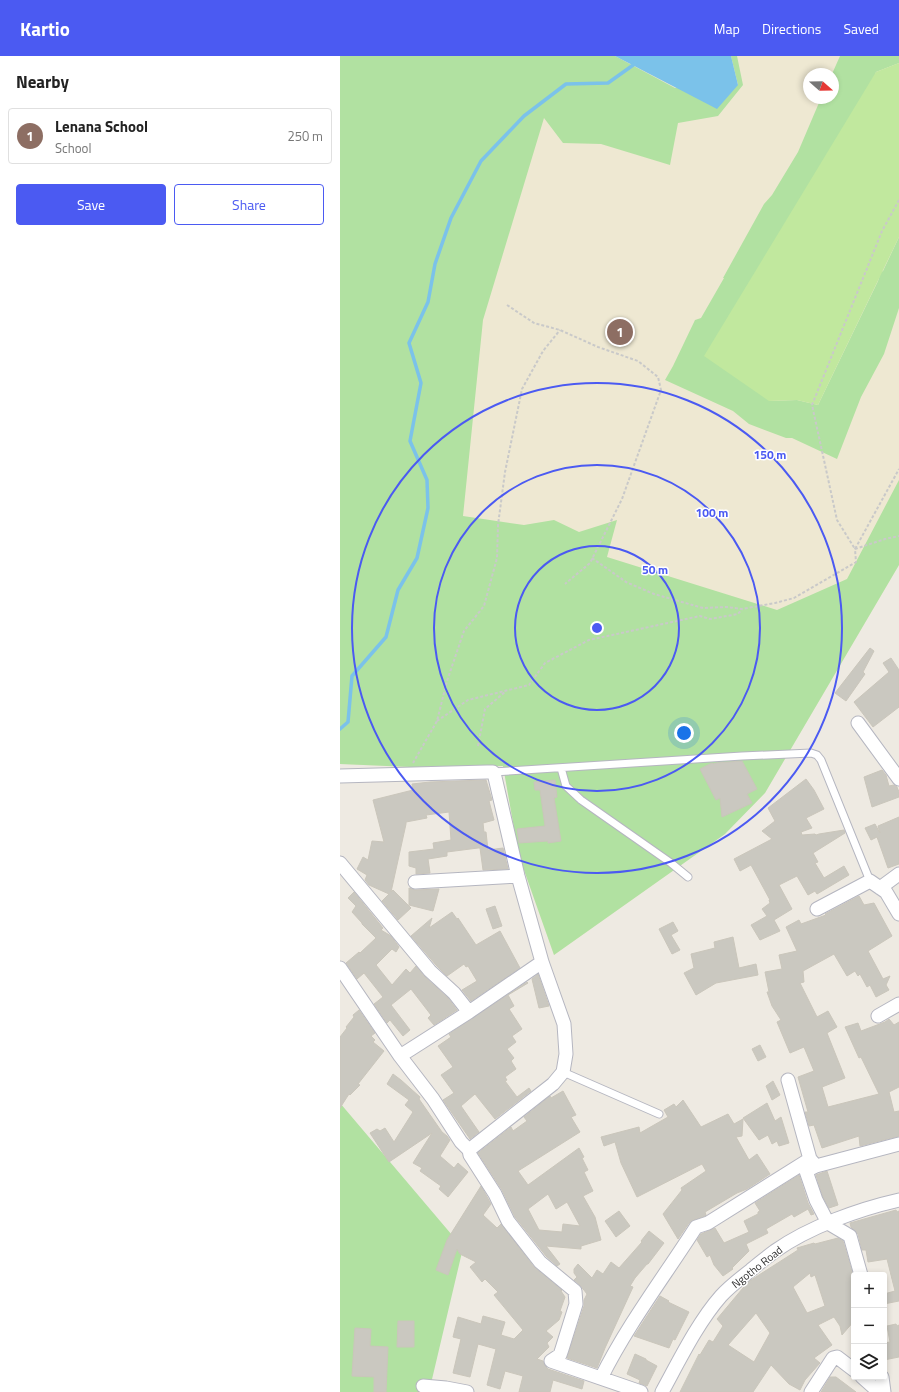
<!DOCTYPE html>
<meta charset="utf-8">
<style>
:root{--surface:#fff;--page:#f6f6f6;--text:#222;--muted:#767676;--line:#e0e0e0;--accent:#4b5af2}
body{margin:0;font-family:"Titillium Web",sans-serif;background:var(--page);color:var(--text)}
.controls{position:absolute;right:12px;bottom:12px;display:grid;overflow:hidden;border-radius:4px;box-shadow:0 2px 6px #0003}
.controls button{width:36px;height:36px;display:grid;place-items:center;padding:0;border:0;border-bottom:1px solid var(--line);background:var(--surface);color:var(--text);font:20px sans-serif}
.compass{position:absolute;left:463px;top:12px;width:36px;height:36px;border-radius:50%;background:var(--surface);box-shadow:0 2px 6px #0003;rotate:110deg}
.you{position:absolute;left:344px;top:677px;width:14px;height:14px;margin:-10px;border:3px solid #fff;border-radius:50%;background:#1a73e8;box-shadow:0 0 0 6px #1a73e833}
.badge{display:grid;place-items:center;width:26px;height:26px;border-radius:50%;background:var(--accent);color:#fff;font-size:13px;font-weight:700}
.pin{position:absolute;translate:-50% -50%;border:2px solid #fff;box-shadow:0 1px 4px #0006}
.list{margin:0;padding:0;list-style:none}
h2{display:flex;justify-content:space-between;align-items:center;height:52px;margin:0;padding:0 16px;font-size:17px}
h2 small{font-size:13px;font-weight:400;color:var(--muted)}
.list li{display:grid;grid-template-columns:26px 1fr auto;gap:12px;align-items:center;box-sizing:border-box;height:56px;margin:0 8px 8px;padding:0 8px;border:1px solid var(--line);border-radius:4px}
.list b{display:block;font-size:15px;white-space:nowrap}
.list p{margin:0;font-size:13px;white-space:nowrap;color:var(--muted)}
.list em{font-size:13px;font-style:normal;color:var(--muted)}
.actions{display:flex;gap:8px;padding:12px 16px}
.actions a{flex:1;padding:9px 0;border:1px solid var(--accent);border-radius:4px;text-align:center;font-size:14px;color:var(--accent)}
.actions .main{background:var(--accent);color:#fff}
.icon{flex:none;width:22px;height:22px;fill:none;stroke:currentColor;stroke-width:2;stroke-linecap:round;stroke-linejoin:round}
.map{position:relative;flex:none;width:559px;height:1336px;overflow:hidden}
header{display:flex;align-items:center;gap:24px;box-sizing:border-box;height:56px;padding:0 20px;background:var(--accent);color:#fff}
header strong{font-size:19px}
nav{display:flex;gap:22px;margin-inline-start:auto;font-size:14px}
main{display:flex}
aside{flex:1;background:var(--surface)}
.map>svg:first-child{display:block}
.education{fill:#eee8d2;fill-rule:evenodd}
.green{fill:#b1e1a1}
.pitch{fill:#c1e89e}
.water{fill:#7bc2ea}
.lines{fill:none;stroke-linecap:round;stroke-linejoin:round}
.stream{stroke:#7bc2ea;stroke-width:3.5}
.building{fill:#cac8c0;stroke:#cac6bb;fill-rule:evenodd}
.lane-casing{stroke:#b5b6c0;stroke-width:9}
.street-casing{stroke:#b5b6c0;stroke-width:15}
.path{stroke:#c9c9c9;stroke-width:2;stroke-dasharray:3 2;stroke-linecap:butt}
.lane{stroke:#fff;stroke-width:7}
.street{stroke:#fff;stroke-width:13}
.ring{fill:none;stroke:#4b5af2;stroke-width:2}
.labels{text-anchor:middle;stroke-width:3;stroke-linejoin:round;paint-order:stroke}
.street-label{font-size:11px;fill:#2e2e2e;stroke:#fff}
.centre{fill:#4b5af2;stroke:#fff;stroke-width:2}
.ring-label{font-size:12px;text-anchor:middle;font-weight:bold;fill:#4b5af2;stroke:#fff;stroke-width:3;stroke-linejoin:round;paint-order:stroke}
</style>
<header>
<strong>Kartio</strong>
<nav><a>Map</a><a>Directions</a><a>Saved</a></nav>
</header>
<main>
<aside>
<h2>Nearby<small></small></h2>
<ul class="list">
<li><span class="badge" style="background:#8d6e63">1</span><div><b>Lenana School</b><p>School</p></div><em>250 m</em></li>
</ul>
<div class="actions"><a class="main">Save</a><a>Share</a></div>
</aside>
<div class="map">
<svg width="559" height="1336" viewBox="0 0 559 1336">
<rect width="100%" height="100%" fill="#eeeae2"/>
<!-- education -->
<path class="education" d="M0,0h559v509l-134,228 -40,41 -171,121 -35,-99 -16,-90 -93,1 -70,-3zM469,18h24v24h-24z"/>
<!-- green -->
<path class="green" d="M0,0h275l60,32 63,-3 -7,-29h6l6,29 -25,31 -40,7 -8,42 -69,-21 -38,-1 -19,-25 -61,202 -20,196 61,9 30,-5 25,12 38,-12 -10,37 170,53 70,-31 52,-99v85l-134,228 -40,41 -171,121 -35,-99 -16,-90 -93,1 -70,-3z
M500,0h59v7l-23,9 -107,329 28,-1 21,5 60,-124 3,-9 2,-1 16,-34v71l-15,46 -23,43 -24,62 -45,-21h-6l-37,-14 -16,-13 -68,-31 8,-14 22,-46 6,-2 23,-40h-1l41,-74 8,-9 26,-43 23,-54h12v-24h-1z
M0,1047l123,145 -34,144h-89z"/>
<!-- pitch -->
<path class="pitch" d="M559,7v174l-81,168 -21,-5 -28,1 -65,-45 172,-284z"/>
<!-- water -->
<path class="water" d="M275,0h116l7,29 -21,24z"/>
<g class="lines">
<!-- stream -->
<path class="stream" d="M0,673l8,-7 4,-46 34,-39 12,-47 19,-32 11,-50 -1,-28 -17,-39 11,-58 -12,-40 19,-41 7,-38 16,-46 30,-57 43,-45 42,-32 42,-1 28,-20"/>
</g>
<!-- building -->
<path class="building" d="M530,592l4,3 -11,21 2,2 -19,27 -11,-8z
M551,602l8,12v37l-26,20 -19,-25 35,-30 -6,-9z
M402,705l15,28 -10,5 5,9 -30,14 -2,-19 -4,2 -16,-31 12,-6 1,1 3,-1z
M542,714l4,5 3,11 5,-1 3,2 2,5v5l-27,10 -8,-30z
M466,723l8,11 10,19 -18,9 6,10 -11,4 1,3 13,-1 1,1 3,-1 25,-4 1,3 -32,20 5,9 -3,1 9,15 20,-12 5,9 -32,19 -2,-3 -7,4 -11,-19 -18,9 13,24 -18,11 6,11 -20,9 -9,-15 16,-9 -5,-7 8,-6 -1,-3h1l-19,-35 -11,6 -6,-12 38,-20 -10,-8 13,-10 -7,-13z
M144,724h2l6,20 -3,1 5,19 -11,3 1,9h2l2,18 15,-2 5,21 -25,1 -3,-22h-2l-31,4v4l-19,3 2,14 -14,1v-6l-7,-2v-14l25,-3 -1,-6 18,-3 -2,-28 -23,3 1,3 -21,4v2l-15,68 2,-2 18,18 -13,12 -16,-19 7,-7 -20,-9 -4,-5 2,-5 -10,-6 6,-12 5,3 4,-19 12,1 -11,-42 40,-10 -1,-6 18,-2z
M215,724l2,17 -3,1 7,43 -13,2v-2l-29,2 -2,-14 28,-3 -5,-36h-5l-1,-8z
M559,761v47l-11,4 -11,-31 -6,3 -6,-12 10,-4 5,9 -2,-7z
M69,832l6,2 24,-1 -6,22 -24,-6z
M14,836l29,36 -2,2 10,6 8,11 -3,5 -4,-3 -16,16 16,20 14,-16 4,4 6,-7 9,11 23,21 9,12 -23,15 -6,-7 3,-3 -20,-26 -20,16 19,25 -7,6 -13,-16 -3,3 -13,-19 9,-7 -19,-24 -7,6 -11,-16 13,-11 1,1 16,-15 -14,-14v-1l-10,-11 4,-6 -8,-8z
M519,840l5,9 10,-2 18,33 -24,15 15,28 7,-3 -4,9 3,5 -13,7 -6,-12 -3,2 -7,-13 -2,2 -3,-5 -8,5 -13,-22 -31,17 1,11 -4,1 17,34 11,-6 9,16 -10,6 18,45 -23,9 6,20 51,-13 -18,-37 -2,1 -14,-31 13,-4 3,8 24,-9 4,-3 5,6 5,-3v65l-10,5 5,20 5,-1v25l-39,10 -1,-10 -37,12 -8,-23 -5,1 -4,-14h3l-10,-35 16,-6 -10,-24 -14,6 -13,-31 4,-2 -9,-14 -5,-14h2l-4,-20 17,-3 -3,-14 18,-4 -11,-24 13,-7 2,4 25,-9 -1,-1z
M155,850l7,20 -9,3 -7,-20z
M112,856l5,7 1,-1 18,27 24,-14 20,37 -49,33 -9,-11 15,-9 -9,-15 -2,1 -2,-3 -17,12 -11,-11 -25,-29 21,-18 -3,10z
M333,866l5,9 -7,4 9,15 -8,4 -13,-25z
M393,881l6,31 17,-4 2,11 -42,8 -20,12 -12,-22 10,-5 -3,-14 24,-6 -1,-6z
M198,918l11,32 -10,2 -7,-29z
M187,926l1,1 -20,12 6,11 -5,3 13,20 -10,7 4,6 -9,7 7,9 -3,3 5,8 -11,8 2,3 -2,1 12,16 12,-9 2,3 -36,28 -20,-25 -14,12 18,26 -9,7 -27,-39 11,-7 -13,-18 12,-8 -15,-21 13,-9 -2,-3z
M19,954l16,23 -4,3 4,4 -2,2 11,9 -26,33 2,1 -10,10 -1,-1 -9,14v-71l7,-9 -1,-1 8,-10 -1,-2z
M420,989l6,12 -8,4 -6,-12z
M53,1018l8,6 19,17 -1,2 23,33 5,4 3,4 -10,16 14,12 4,-5 10,9 -20,25 -9,-8 2,-3 -21,-15 2,-3 -9,-5 19,-30 -43,29 -19,-29 7,-4 3,2 5,-3 9,14 19,-30 -8,-7 4,-5 -22,-16z
M433,1025l7,14 -8,5 -6,-14z
M223,1035l13,24 -5,2 9,15 -62,39 10,14 51,-37 5,9 -2,1 6,12 -4,2 9,19 -10,5 12,21 6,23 -20,6v3l-35,-3 14,18 -3,2 -11,-10 -31,-39 -13,-27 -24,-37 33,-26 2,4 14,-10 -3,-4 26,-21 1,2zM208,1138l8,15 11,-7 13,24 -17,-2 -1,8 -23,-2 -11,-21z
M343,1044l18,27 27,-13 6,10 9,-5 -1,17 -6,1 13,23 8,-6 13,20 -23,15 -10,4 -32,19 1,3 -1,1 -12,4 -4,3 -11,16 -15,-25 19,-24 -1,-2 25,-17 -4,-7 -65,33 -16,-34 -6,-21 -11,4 -3,-9 38,-10 1,6 28,-16 -4,-7 10,-6 2,3z
M427,1047l8,18 6,-4 8,26 -10,3 -2,-5 -5,3 -4,-9 -9,5 -16,-22z
M487,1115l11,34 -9,3 -6,-11 -7,-22z
M459,1119l9,28 6,11 -3,1 -3,-6 -14,8 -2,-3 -26,15 2,4 -22,11 3,7 -17,17 1,1 -10,7 -9,-11 -4,-10 -3,2 -10,-17 4,-6 14,-6 9,15 25,-11 -5,-11 14,-7v-2l2,-1 -5,-8z
M141,1130l10,18 -8,11 14,13 4,-4 33,43 28,23 -1,1 4,6 -5,14 2,1 -3,8 -13,11 7,6 -6,6 2,4 -12,12 6,2 2,5 3,3 36,12 -2,8 -29,-9 -3,12h-31l4,-16 -18,-5 -5,18 -13,-4 9,-36 -18,-5 -8,33 -17,-4 8,-34 -8,-2 5,-20 23,7 2,-8 22,6 -4,13 13,4 9,-9 -29,-35 4,-3 -13,-13 -3,3 -12,-15 6,-5 -16,-8 -3,-5 -9,26 -12,-5 11,-30z
M556,1154l1,2 2,-1v90l-15,3v-10l11,-3 -8,-32 -19,3 -2,-12h-4l-4,-16 -7,-7 -1,-4z
M279,1155l11,15 -14,11 -11,-16z
M309,1175l15,12 -16,21h-1l-12,14 -5,8 3,1 -28,61 -8,20 -30,-10 17,-52v-6l3,-6 -7,-9 -6,-5 3,-3 -3,-4v-4l4,-5 14,14 5,-8 6,4 8,-12 8,6 23,-26 -1,-1z
M498,1182l5,3 11,37v3l-2,1 2,8v31l-12,14 -2,-9 -6,-9 -16,8 14,20 -18,13 6,5 -15,17 -5,10 -11,-6 -18,-19 -18,27h-73l19,-38 1,1 9,-15 4,2 10,-16 -6,-7 31,-37 50,-32 -1,-2 17,-5 1,1zM470,1217l1,4 4,-2 10,31 -18,7 -14,-26zM416,1257l14,20 -16,29 -26,-17z
M320,1240l9,5 -1,1 21,10 -14,28 -2,-1 -4,9 -35,-12z
M58,1265h16v26h-17z
M556,1268l1,2 2,-1v32l-15,3v-17l6,-1 -3,-16z
M15,1272l16,1 -1,17 18,1 -2,45h-12v-15l-22,-1z
M295,1298l11,5v1l11,6 -10,20 -8,-3 1,-3 -13,-6z
M490,1321h6l20,15h-35z"/>
<g class="lines">
<!-- lane casing -->
<g class="lane-casing">
<path id="lane" d="M221,712l5,18 15,14 90,63 17,14
M153,716l249,-16 69,-3 6,2 4,5 49,121
M223,1016l96,42"/>
</g>
<!-- street casing -->
<g class="street-casing">
<path id="street" d="M518,667l41,56
M0,720l147,-4h6l1,1 24,103 24,86 22,62 2,30 -3,18 -10,12 -84,66
M0,807l90,108 24,22 15,19
M75,826l103,-6
M540,832l19,-14
M477,853l53,-28 16,11 13,22
M0,912l60,88 33,43 28,43 8,8 1,5 25,39 13,27 32,41 35,29 1,13 -14,45 -2,6 -9,6 90,31
M538,960l21,-12
M60,1000l69,-44 73,-50
M448,1024l22,79
M476,1110l83,-22
M522,1321l17,15
M542,1321l2,15
M261,1322c27,-54 63,-101 95,-151l12,-4 102,-64 6,7 -10,5 10,29 12,23 22,13 11,39
M83,1330l23,2 21,4
M322,1336c17,-31 36,-70 59,-96 9,-10 20,-18 30,-26 8,-7 16,-13 24,-19 34,-24 84,-42 124,-51
M471,1336l22,-34 4,-1 17,13"/>
</g>
<!-- path -->
<path class="path" d="M559,144l-17,31 -70,174 25,115 18,29 44,-80
M167,249l27,18 26,7 38,17 40,14 20,16 3,13 -39,109 -32,64 -25,21
M252,502l34,24 28,12 49,14 23,-1 16,2 33,-6 19,-5 62,-36 -1,-13 30,-10 14,-3
M97,665l31,-21 61,-15 16,-22 44,-23 111,-24 10,3 28,-5 4,-5
M138,690l7,-37 20,-17
M73,707l24,-42 10,-40 17,-50 20,-25 13,-48 1,-33 7,-53 17,-83 21,-38 17,-21"/>
<!-- lane -->
<use href="#lane" class="lane"/>
<!-- street -->
<use href="#street" class="street"/>
</g>
<!-- distance rings -->
<g class="ring">
<circle cx="257" cy="572" r="82"/>
<circle cx="257" cy="572" r="163"/>
<circle cx="257" cy="572" r="245"/>
</g>
<g class="labels">
<!-- street labels -->
<g class="street-label">
<text transform="translate(417 1211) rotate(-38)" y="4">Ngotho Road</text>
</g>
</g>
<circle cx="257" cy="572" r="6" class="centre"/>
<g class="ring-label">
<text x="430" y="403">150 m</text>
<text x="372" y="461">100 m</text>
<text x="315" y="518">50 m</text>
</g>
</svg>
<div class="controls">
<button>+</button>
<button>−</button>
<button><svg class="icon" aria-label="layers" viewBox="0 0 24 24"><path d="M12 4l9 5-9 5-9-5zM3 14l9 5 9-5"/></svg></button>
</div>
<svg class="compass" viewBox="-18 -18 36 36"><path d="M0-13l5 13h-10z" fill="#e53935"/><path d="M0 13l5-13h-10z" fill="#767676"/></svg>
<div class="you"></div>
<div class="pin badge" style="left:280px;top:276px;background:#8d6e63">1</div>
</div>
</main>
